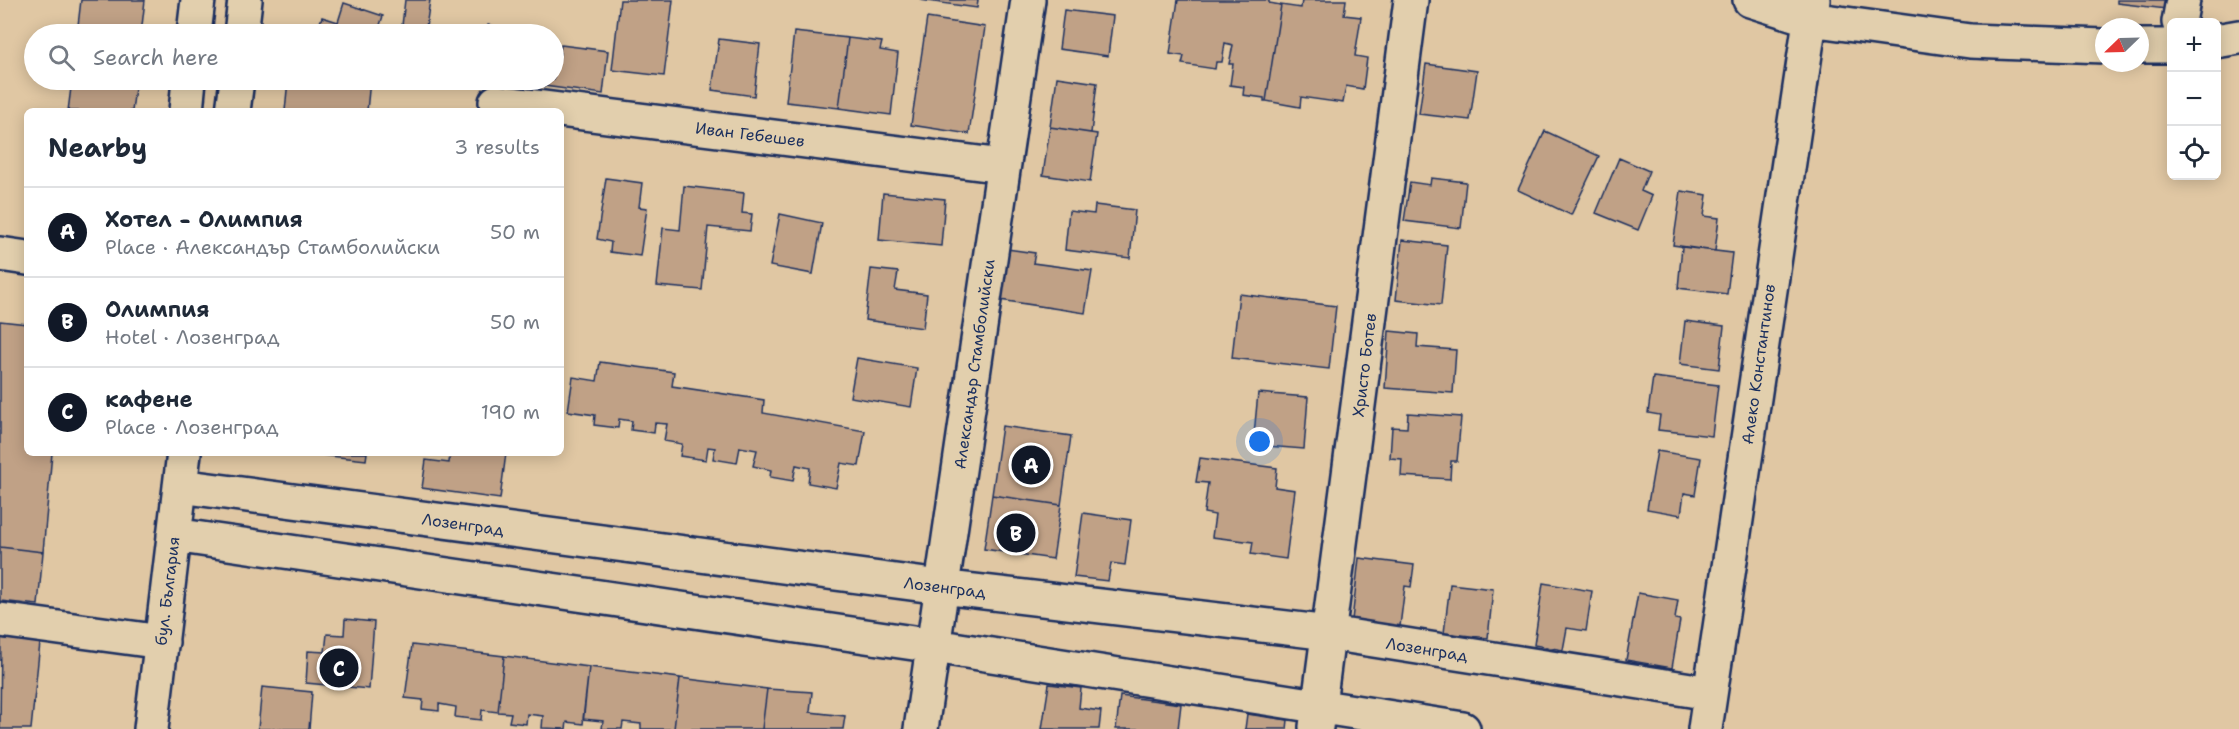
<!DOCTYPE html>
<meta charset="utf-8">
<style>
:root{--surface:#fff;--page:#f6f6f7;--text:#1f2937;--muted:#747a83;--line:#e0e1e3;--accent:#111827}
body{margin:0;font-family:"Shantell Sans",sans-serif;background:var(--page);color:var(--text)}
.controls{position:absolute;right:18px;top:18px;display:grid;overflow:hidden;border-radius:9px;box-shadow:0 3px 15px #0003}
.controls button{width:54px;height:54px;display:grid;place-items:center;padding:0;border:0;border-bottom:2px solid var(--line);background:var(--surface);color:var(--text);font:30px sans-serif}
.compass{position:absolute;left:2095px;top:18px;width:54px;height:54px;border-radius:50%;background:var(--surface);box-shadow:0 3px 15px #0003;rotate:247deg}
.you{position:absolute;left:1260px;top:442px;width:21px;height:21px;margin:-15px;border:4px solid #fff;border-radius:50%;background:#1a73e8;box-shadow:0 0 0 9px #1a73e833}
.badge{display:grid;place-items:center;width:39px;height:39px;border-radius:50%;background:var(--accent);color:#fff;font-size:20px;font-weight:700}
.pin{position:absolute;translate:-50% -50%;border:3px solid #fff;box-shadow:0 2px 6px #0006}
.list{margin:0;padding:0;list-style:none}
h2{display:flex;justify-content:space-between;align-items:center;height:78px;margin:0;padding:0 24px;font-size:26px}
h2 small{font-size:20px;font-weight:400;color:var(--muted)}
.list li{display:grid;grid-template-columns:39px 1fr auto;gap:18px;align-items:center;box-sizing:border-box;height:90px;padding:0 24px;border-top:2px solid var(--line)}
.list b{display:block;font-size:22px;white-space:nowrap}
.list p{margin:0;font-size:20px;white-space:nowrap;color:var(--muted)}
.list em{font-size:20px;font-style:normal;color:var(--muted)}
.icon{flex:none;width:33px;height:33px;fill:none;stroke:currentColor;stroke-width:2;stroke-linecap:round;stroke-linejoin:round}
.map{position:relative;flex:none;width:2239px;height:729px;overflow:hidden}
.search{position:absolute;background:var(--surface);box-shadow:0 3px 15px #0003;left:24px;top:24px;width:540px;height:66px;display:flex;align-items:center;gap:15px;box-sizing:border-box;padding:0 21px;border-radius:33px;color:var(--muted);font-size:22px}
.panel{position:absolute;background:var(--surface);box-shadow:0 3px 15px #0003;left:24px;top:108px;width:540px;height:348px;border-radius:9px}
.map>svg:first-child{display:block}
.building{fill:#c0a186;stroke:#1b2f5e;stroke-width:1.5}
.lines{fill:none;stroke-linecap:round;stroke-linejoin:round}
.minor-casing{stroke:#1b2f5e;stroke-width:38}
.major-casing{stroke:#1b2f5e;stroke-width:38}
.minor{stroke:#e2cfad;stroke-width:33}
.major{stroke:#e2cfad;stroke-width:33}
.labels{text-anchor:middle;stroke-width:5;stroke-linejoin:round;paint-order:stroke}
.street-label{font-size:16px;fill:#1b2f5e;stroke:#e2cfad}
</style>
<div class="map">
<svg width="2239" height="729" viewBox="0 0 2239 729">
<rect width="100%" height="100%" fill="#e0c7a3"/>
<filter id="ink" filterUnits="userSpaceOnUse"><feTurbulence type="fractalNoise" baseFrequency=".0167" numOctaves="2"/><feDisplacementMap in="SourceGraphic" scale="12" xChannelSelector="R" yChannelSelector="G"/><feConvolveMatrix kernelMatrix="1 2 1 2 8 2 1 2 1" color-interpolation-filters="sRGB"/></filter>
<g filter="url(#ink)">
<!-- building -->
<path class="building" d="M81,0h64l-4,34h-64z
M405,0h25l-5,34h-24z
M620,0h53l-9,76 -52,-6z
M920,0h58l-1,8z
M1178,0h91v3l12,2 -15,96h-2v-3l-21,-3 1,-8 -14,-2 3,-21h-4l4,-19 -8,-2 -3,19h-6l-1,7 -33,-5 2,-8 -14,-2z
M1302,0h44l-2,15 17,2 -6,39 12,2 -4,31 -17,-3 -3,17 -42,-6 -1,10 -34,-6 15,-96 20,3z
M2117,0h50l-1,9 -49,-6z
M344,3l39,13 -6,18h-61l6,-17 16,5z
M1064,10l49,6 -5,40 -49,-7z
M927,18l58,9 -16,107 -58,-9z
M488,25l40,7 -1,2h-41z
M794,32l54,6 -9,70 -53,-6z
M848,38l34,4 -2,8 18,3 -7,62 -52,-7z
M719,39l41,5 -6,52 -42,-6z
M561,45l47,6 -5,43 -66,-9 1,-5h16v-21h5z
M1426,64l51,7 -7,49 -51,-6z
M1057,77l40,6 -6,50 -41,-6z
M72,80h64l-4,31h-64z
M288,80h82l-3,31h-82z
M1050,127l47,7 -7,48 -47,-7z
M1545,131l54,25 -28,59 -53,-25z
M1619,158l30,13 -8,20 11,5 -14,34 -42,-17z
M606,178l36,5 -3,24 8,1 -7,48 -30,-4 1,-10 -14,-3z
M1431,178l35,4 -5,46 -57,-7 6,-39 20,3z
M684,186l60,7 -2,20 10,1 -2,17 -42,-4 -6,63 -45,-4 6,-58 17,2z
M1681,191l26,4 -3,21 15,2 -4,33 -42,-6z
M883,193l62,6 -4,47 -62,-6z
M1095,205l40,5 -5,48 -65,-8 4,-39 25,3z
M780,214l42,9 -9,51 -43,-8z
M1402,240l45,5 -6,60 -45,-5z
M1682,247l50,6 -5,41 -49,-6z
M1007,249l28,4 -2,10 59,8 -7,42 -85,-13z
M871,269l27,3 -3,18 32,4 -4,34 -58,-8z
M1239,294l97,12 -7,63 -97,-11z
M0,321l27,3v129h25l-9,99 -43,-5z
M1685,321l39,5 -5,43 -39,-5z
M1389,331l29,3 -1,13 39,3 -3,43 -68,-5z
M857,358l60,10 -6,39 -61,-10z
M600,362l74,10 -2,14 92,14 -1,13 102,18 -6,35 -18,-3 -5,25 -28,-5 2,-15 -14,-3 -3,16 -23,-4 1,-7 -18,-4 4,-16 -17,-3 -3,16 -24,-4 2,-11 -7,-1 -2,13 -26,-4 2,-12 -18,-3 3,-17 -12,-1 -1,10 -23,-3 1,-9 -13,-2 -1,9 -24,-3 1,-10 -27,-4 5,-34 24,4z
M1653,377l65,8 -6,51 -54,-6 2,-15 -12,-2z
M1258,393l50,4 -4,52 -51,-4z
M1408,413l53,4 -4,44h-6l-1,18 -49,-3 1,-17 -12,-1 2,-31 15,1z
M1002,426l69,10 -10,69 -69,-10z
M1657,451l44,7 -6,37 -11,-2 -3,22 -34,-6z
M302,453h65l-1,7z
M450,453h56l-6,46 -78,-11 4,-28 23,3z
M1200,458l77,10 -2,19 20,3 -9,69 -35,-5 2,-12 -41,-5 3,-22 -11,-2 4,-30 -12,-1z
M992,495l69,10 -8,54 -69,-10z
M1083,513l48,7 -6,45 -14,-2 -3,18 -34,-4z
M0,547l43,5 -5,53 -38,-4z
M1359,558l55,7 -3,22 -6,-1 -5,40 -48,-6z
M1543,583l49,8 -6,40 -19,-3 -4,22 -29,-5z
M1450,584l43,5 -5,49 -44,-5z
M1638,593l40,7 -3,19 5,1 -8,48 -46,-8z
M345,619l29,3 -5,67 -63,-6 2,-32 17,1 2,-18 17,1z
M1,638l39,5 -9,86h-31z
M412,645l92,11 -6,56 -16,-2 -1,10 -26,-3 1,-10 -17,-3v7l-17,-2 1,-9 -18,-2z
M504,656l85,11 -6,57 -16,-2 -1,7 -24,-1 1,-12 -16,-2 -1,10 -17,-2 2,-9 -13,-1z
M589,667l91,11 -6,51h-33v-5l-18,-2 -1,7h-20l1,-8 -20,-2z
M680,678l87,11 -5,40h-88z
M1049,684l32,4 -2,20 22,3 -2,18h-57z
M262,687l50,5 -3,37h-51z
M767,689l45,3 -2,20 35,4 -2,13h-81z
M1120,696l61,8 -3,25h-62z
M1247,714l41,6 -1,9h-42z"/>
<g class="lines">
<!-- minor casing -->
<g class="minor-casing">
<path id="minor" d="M1750,0l60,19 160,22 134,5
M2179,22l4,-22
M2216,41l23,-4
M2140,46h32
M496,102l507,64
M180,486l761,101 388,46 381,60
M174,535l760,111 529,83
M0,620l162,22
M1316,727l95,-727
M151,729l33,-276
M921,729l107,-729
M1705,729l108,-729"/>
</g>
<!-- major casing -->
<g class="major-casing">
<path id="major" d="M194,34l4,-34
M241,34l4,-34
M186,111l3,-31
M233,111l4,-31
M0,254l27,4"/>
</g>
<!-- minor -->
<use href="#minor" class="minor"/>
<!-- major -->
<use href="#major" class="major"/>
</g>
</g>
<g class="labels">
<!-- street labels -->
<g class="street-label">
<text transform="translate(750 134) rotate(7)" y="6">Иван Гебешев</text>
<text transform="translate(974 364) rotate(-82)" y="6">Александър Стамболийски</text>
<text transform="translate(1758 364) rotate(-82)" y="6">Алеко Константинов</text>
<text transform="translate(1364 365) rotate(-83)" y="6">Христо Ботев</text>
<text transform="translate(463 524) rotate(8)" y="6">Лозенград</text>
<text transform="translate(945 587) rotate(7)" y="6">Лозенград</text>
<text transform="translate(167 591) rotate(-83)" y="6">бул. България</text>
<text transform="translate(1427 649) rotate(9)" y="6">Лозенград</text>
</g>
</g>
</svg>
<div class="controls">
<button>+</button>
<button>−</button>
<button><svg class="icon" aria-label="locate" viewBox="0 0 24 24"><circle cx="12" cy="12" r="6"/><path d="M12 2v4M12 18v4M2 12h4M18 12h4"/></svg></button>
</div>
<svg class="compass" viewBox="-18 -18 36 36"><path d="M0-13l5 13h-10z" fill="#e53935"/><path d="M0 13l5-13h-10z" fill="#747a83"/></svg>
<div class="you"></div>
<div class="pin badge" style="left:1031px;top:465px">A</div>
<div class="pin badge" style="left:1016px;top:533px">B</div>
<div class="pin badge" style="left:339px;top:668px">C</div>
<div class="search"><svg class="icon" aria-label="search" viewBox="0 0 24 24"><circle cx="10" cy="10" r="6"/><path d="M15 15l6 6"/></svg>Search here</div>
<section class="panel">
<h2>Nearby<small>3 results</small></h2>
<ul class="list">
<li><span class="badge">A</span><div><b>Хотел - Олимпия</b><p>Place · Александър Стамболийски</p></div><em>50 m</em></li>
<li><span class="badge">B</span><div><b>Олимпия</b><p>Hotel · Лозенград</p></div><em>50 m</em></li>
<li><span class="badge">C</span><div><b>кафене</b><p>Place · Лозенград</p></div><em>190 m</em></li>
</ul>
</section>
</div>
